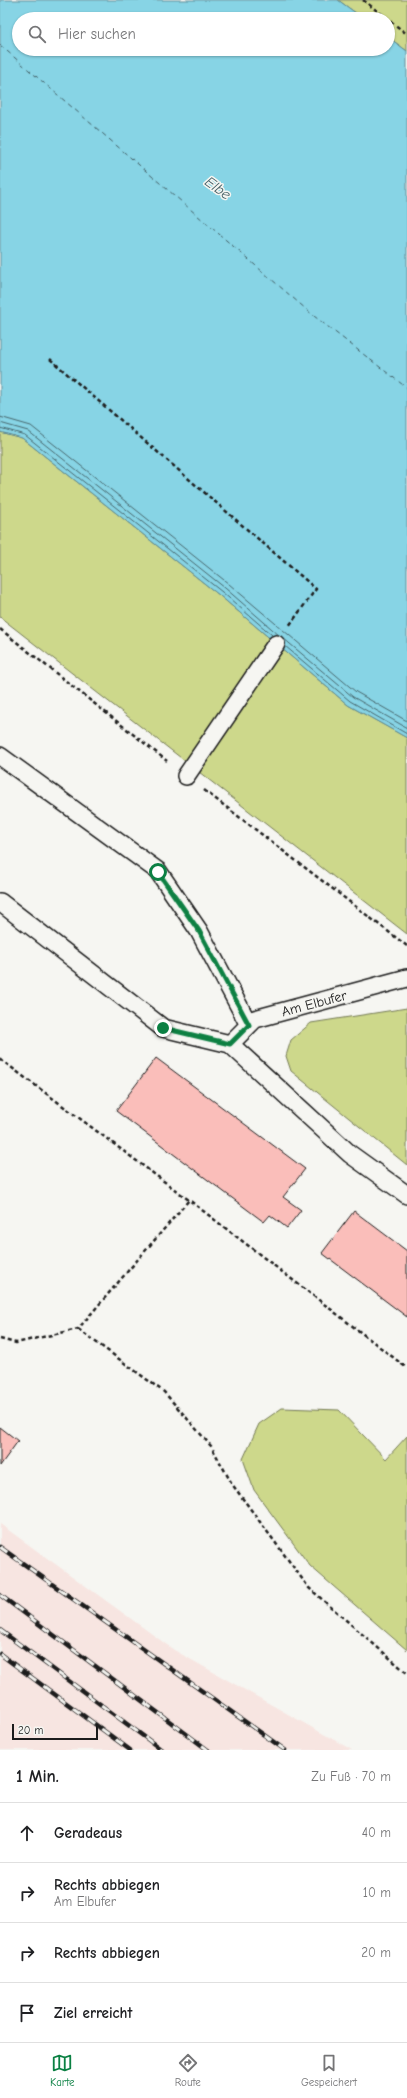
<!DOCTYPE html>
<html lang="de">
<meta charset="utf-8">
<style>
:root{--surface:#fff;--page:#f2f2f2;--text:#202124;--muted:#757577;--line:#e0e0e0;--accent:#0b8043}
body{margin:0;font-family:"Comic Neue",sans-serif;background:var(--page);color:var(--text)}
.scale{position:absolute;left:12px;bottom:10px;width:86px;box-sizing:border-box;padding-left:4px;border:2px solid #1c1c1c;border-top:0;font-size:11px;line-height:14px;white-space:nowrap;color:#1c1c1c;-webkit-text-stroke:3px #f6f6f2;paint-order:stroke}
.stop{position:absolute;width:12px;height:12px;margin:-9px;border:3px solid #0b8043;border-radius:50%;background:#fff}
.stop.end{background:#0b8043;border-color:#fff;box-shadow:0 1px 4px #0008}
.list{margin:0;padding:0;list-style:none}
h2{display:flex;justify-content:space-between;align-items:center;height:52px;margin:0;padding:0 16px;font-size:17px}
h2 small{font-size:13px;font-weight:400;color:var(--muted)}
.list li{display:grid;grid-template-columns:26px 1fr auto;gap:12px;align-items:center;box-sizing:border-box;height:60px;padding:0 16px;border-top:1px solid var(--line)}
.list b{display:block;font-size:15px;white-space:nowrap}
.list p{margin:0;font-size:13px;white-space:nowrap;color:var(--muted)}
.list em{font-size:13px;font-style:normal;color:var(--muted)}
.icon{flex:none;width:22px;height:22px;fill:none;stroke:currentColor;stroke-width:2;stroke-linecap:round;stroke-linejoin:round}
.map{position:relative;flex:none;width:407px;height:1750px;overflow:hidden}
.search{position:absolute;background:var(--surface);box-shadow:0 1px 3px #0004;left:12px;right:12px;top:12px;height:44px;display:flex;align-items:center;gap:10px;box-sizing:border-box;padding:0 14px;border-radius:22px;color:var(--muted);font-size:15px}
.sheet{height:292px;background:var(--surface)}
nav{display:flex;justify-content:space-around;align-items:center;box-sizing:border-box;height:56px;border-top:1px solid var(--line);background:var(--surface);font-size:11px;color:var(--muted)}
nav a{display:grid;justify-items:center;gap:2px}
nav .on{color:var(--accent)}
.map>svg:first-child{display:block}
.built{fill:#f7e5e1}
.green{fill:#cdd88b;stroke:#747a54}
.water{fill:#87d4e5;stroke:#5c8a95}
.lines{fill:none;stroke-linecap:round;stroke-linejoin:round}
.shore{stroke:#47666c;stroke-width:1}
.ferry{stroke:#415c62;stroke-width:1;stroke-dasharray:5 4;stroke-linecap:butt}
.building{fill:#fabeba;stroke:#1c1c1c}
.service-casing{stroke:#1c1c1c;stroke-width:20}
.path{stroke:#1c1c1c;stroke-width:2.5;stroke-dasharray:4 3;stroke-linecap:butt}
.service{stroke:#f6f6f2;stroke-width:17}
.rail-casing{stroke:#1c1c1c;stroke-width:4.5}
.rail{stroke:#f6f6f2;stroke-width:3;stroke-dasharray:9;stroke-linecap:butt}
.route{stroke:#0b8043;stroke-width:5}
.labels{text-anchor:middle;stroke-width:3;stroke-linejoin:round;paint-order:stroke}
.street-label{font-size:14px;fill:#1c1c1c;stroke:#f6f6f2}
.water-label{font-size:15px;font-style:italic;fill:#415c62;stroke:#f6f6f2}
</style>
<div class="map">
<svg width="407" height="1750" viewBox="0 0 407 1750">
<rect width="100%" height="100%" fill="#f6f6f2"/>
<filter id="ink" filterUnits="userSpaceOnUse"><feTurbulence type="fractalNoise" baseFrequency=".025" numOctaves="2"/><feDisplacementMap in="SourceGraphic" scale="8" xChannelSelector="R" yChannelSelector="G"/><feConvolveMatrix kernelMatrix="1 2 1 2 8 2 1 2 1" color-interpolation-filters="sRGB"/></filter>
<g filter="url(#ink)">
<!-- built -->
<path class="built" d="M0,1524l174,126 178,100h-352z"/>
<!-- green -->
<path class="green" d="M338,0h69v51l-19,-14v-18h-24z
M0,432l22,6 197,157 129,110 59,33v196l-407,-317z
M407,1008v157l-116,-94 -5,-15 5,-16 20,-17z
M282,1408l57,2 47,49 21,-23v214l-97,-84 -56,-76 -11,-31 16,-35z"/>
<!-- water -->
<path class="water" d="M0,0h338l26,19h-345v30h369v-12l19,14v687l-59,-33 -129,-110 -197,-157 -22,-6z"/>
<g class="lines">
<!-- shore -->
<path class="shore" d="M0,417l31,9 198,158 127,108 51,29
M0,423l28,8 197,157 55,48
M0,428l25,7 197,157 50,43
M283,638l70,59 54,31
M285,646l65,55 57,33"/>
<!-- ferry -->
<path class="ferry" d="M0,45l314,271 93,72"/>
</g>
<!-- building -->
<path class="building" d="M156,1058l149,111 -22,28 18,13 -14,18 -17,-13 -6,7 -148,-111z
M354,1211l53,40v66l-85,-64z
M0,1427l18,14 -18,25z"/>
<g class="lines">
<!-- service casing -->
<g class="service-casing">
<path id="service" d="M0,756l158,115 41,60 50,94
M186,776l90,-132
M0,902l163,126 67,16 120,110 57,41
M230,1044l25,-25 152,-41"/>
</g>
<!-- path -->
<path class="path" d="M363,0l44,34
M50,359l266,230 -27,37
M0,629l167,132
M204,790l203,156
M0,1059l189,141 218,168
M78,1329l86,63 47,54 21,38 77,104 98,85
M0,1339l16,4 62,-14 111,-129"/>
<!-- service -->
<use href="#service" class="service"/>
<!-- rail casing -->
<g class="rail-casing">
<path id="rail" d="M0,1547l285,203
M0,1595l208,155
M0,1630l162,120
M0,1654l130,96"/>
</g>
<!-- rail -->
<use href="#rail" class="rail"/>
</g>
</g>
<g class="lines" filter="url(#ink)">
<!-- route -->
<path class="route" d="M158,872l41,59 50,94 -19,19 -67,-16"/>
</g>
<g class="labels">
<!-- street labels -->
<g class="street-label">
<text transform="translate(314 1003) rotate(-15)" y="5">Am Elbufer</text>
</g>
<!-- water labels -->
<g class="water-label">
<text transform="translate(218 188) rotate(36)" y="5">Elbe</text>
</g>
</g>
</svg>
<div class="scale">20 m</div>
<div class="stop" style="left:158px;top:872px"></div>
<div class="stop end" style="left:163px;top:1028px"></div>
<div class="search"><svg class="icon" aria-label="search" viewBox="0 0 24 24"><circle cx="10" cy="10" r="6"/><path d="M15 15l6 6"/></svg>Hier suchen</div>
</div>
<section class="sheet">
<h2>1 Min.<small>Zu Fuß · 70 m</small></h2>
<ul class="list">
<li><svg class="icon" aria-label="ahead" viewBox="0 0 24 24"><path d="M12 20V5M6 11l6-6 6 6"/></svg><div><b>Geradeaus</b></div><em>40 m</em></li>
<li><svg class="icon" aria-label="right" viewBox="0 0 24 24"><path d="M7 20v-9h11M14 6l5 5-5 5"/></svg><div><b>Rechts abbiegen</b><p>Am Elbufer</p></div><em>10 m</em></li>
<li><svg class="icon" aria-label="right" viewBox="0 0 24 24"><path d="M7 20v-9h11M14 6l5 5-5 5"/></svg><div><b>Rechts abbiegen</b></div><em>20 m</em></li>
<li><svg class="icon" aria-label="arrive" viewBox="0 0 24 24"><path d="M6 21V4h12l-3 4 3 4H6"/></svg><div><b>Ziel erreicht</b></div></li>
</ul>
</section>
<nav>
<a class="on"><svg class="icon" aria-label="map" viewBox="0 0 24 24"><path d="M3 6l6-2 6 2 6-2v14l-6 2-6-2-6 2zM9 4v14M15 6v14"/></svg>Karte</a>
<a><svg class="icon" aria-label="directions" viewBox="0 0 24 24"><path d="M12 3l9 9-9 9-9-9zM9 14v-3h6M13 9l2 2-2 2"/></svg>Route</a>
<a><svg class="icon" aria-label="saved" viewBox="0 0 24 24"><path d="M7 4h10v16l-5-4-5 4z"/></svg>Gespeichert</a>
</nav>
